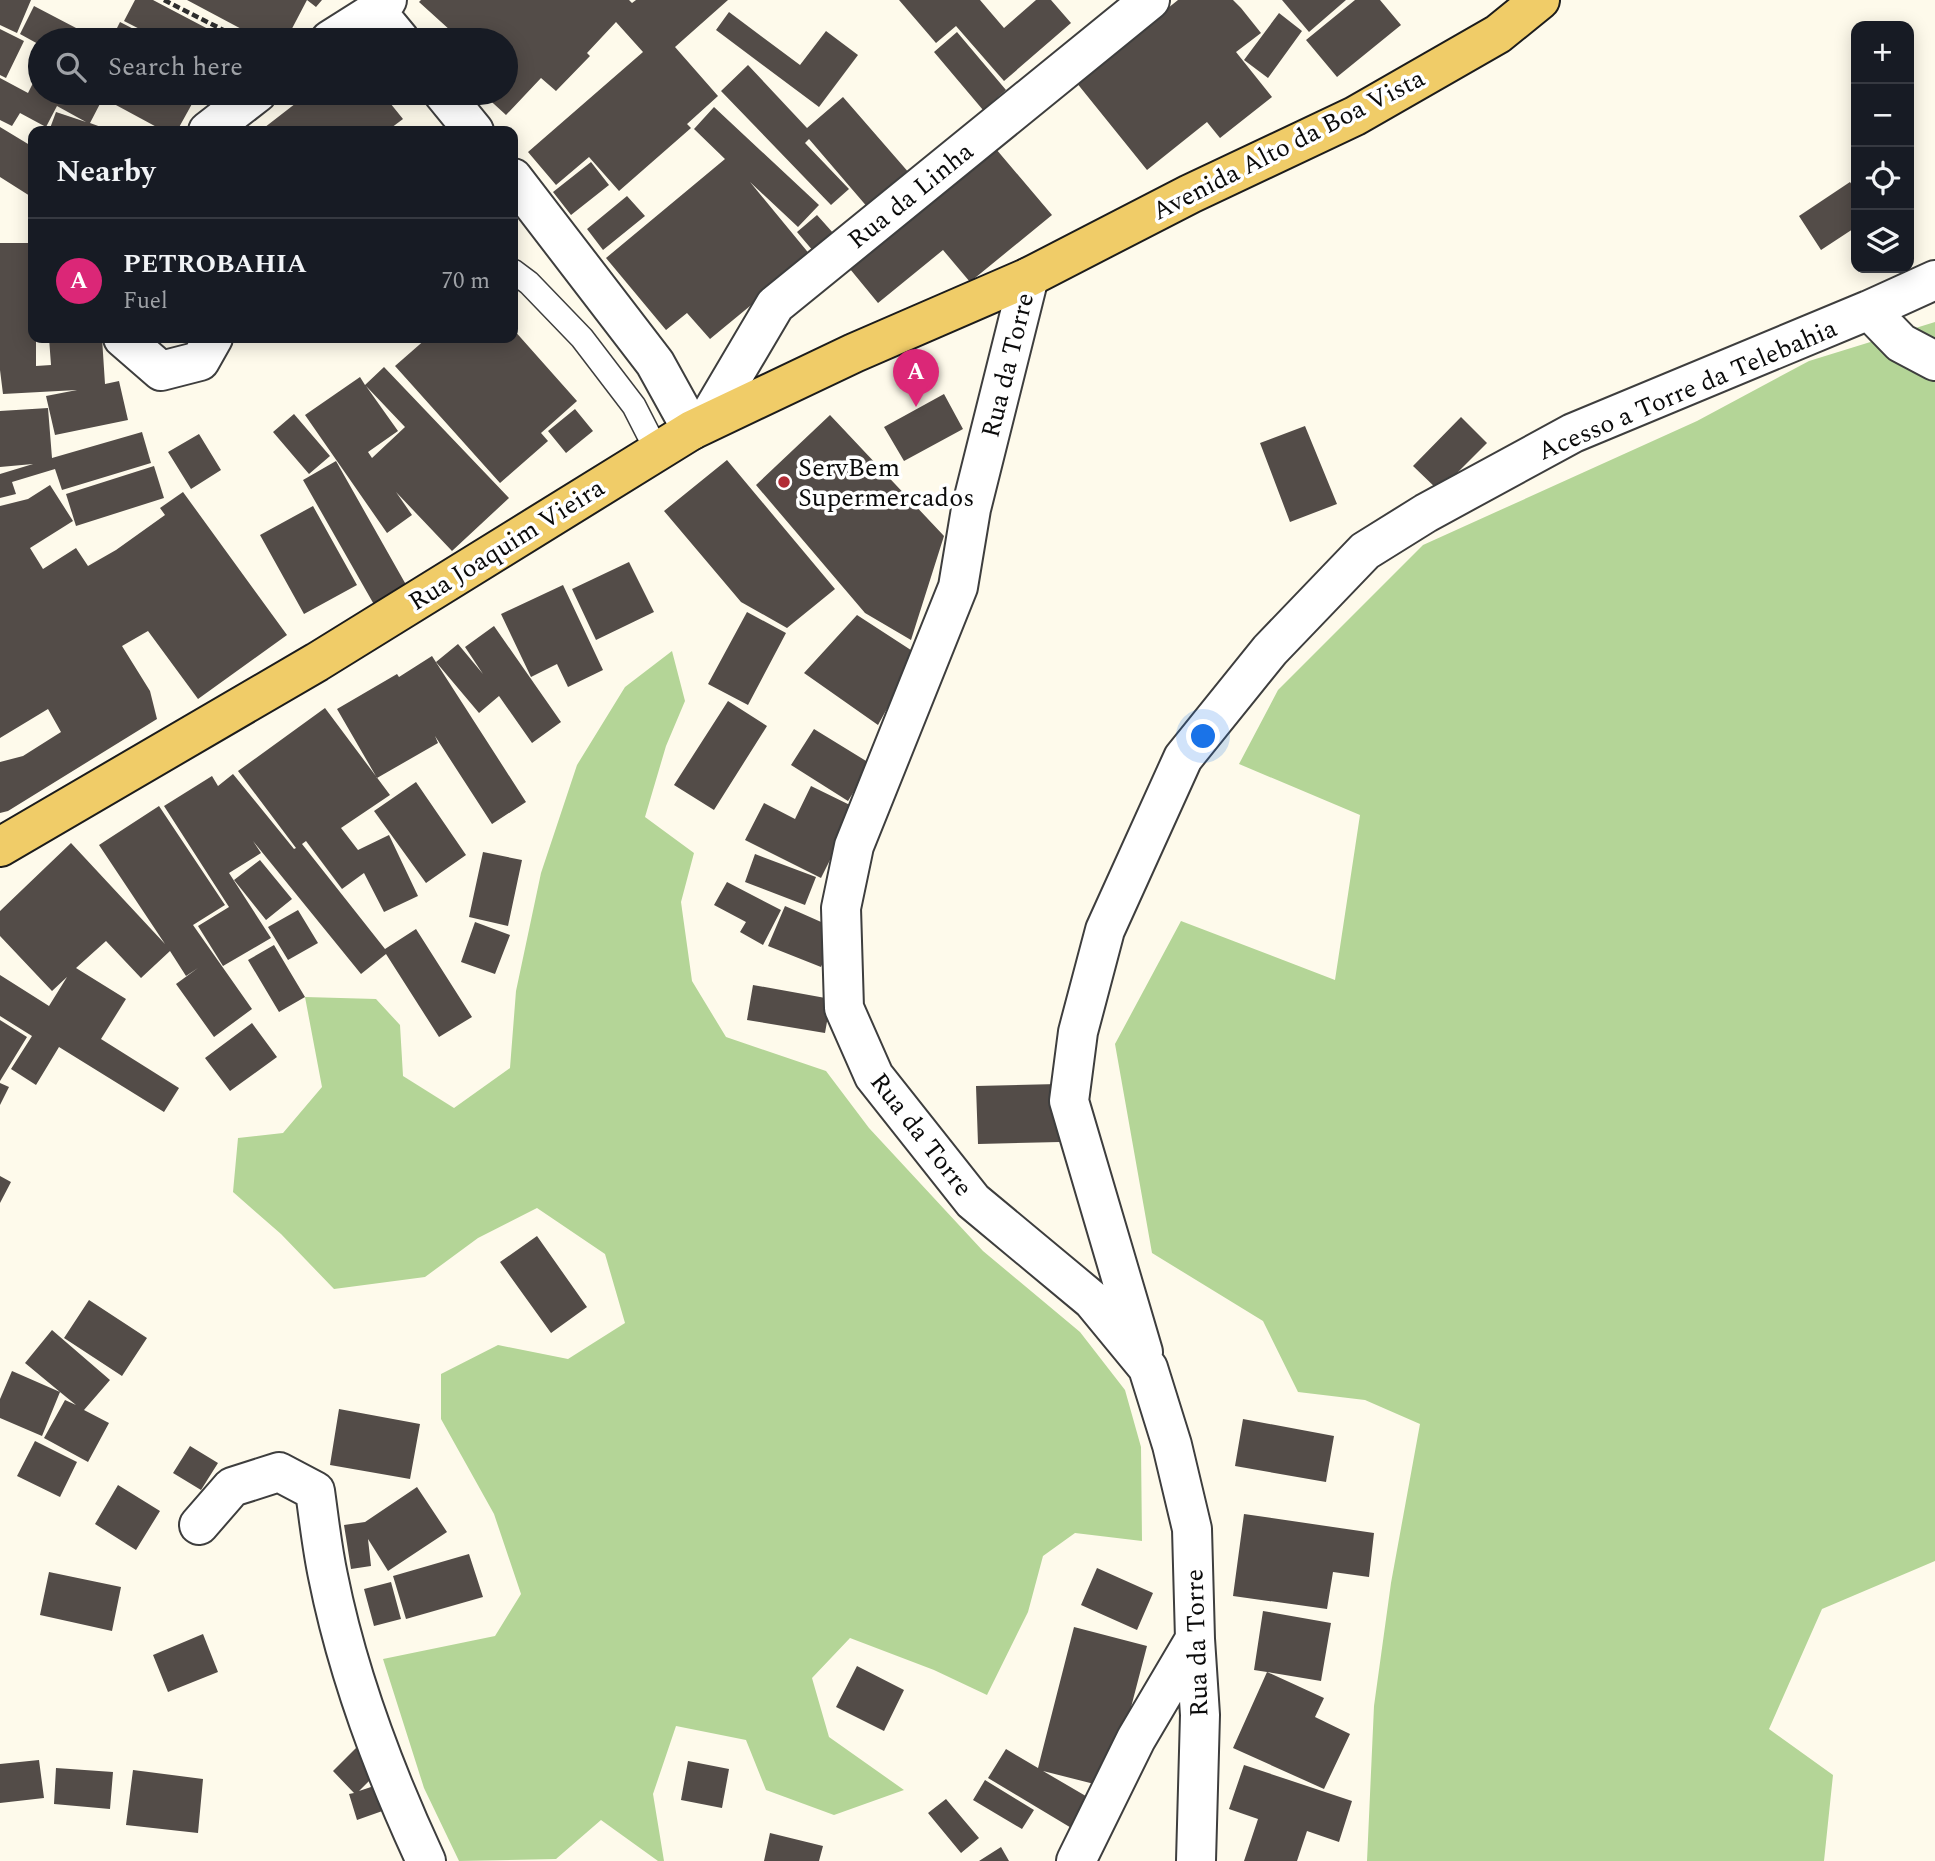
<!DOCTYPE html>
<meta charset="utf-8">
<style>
:root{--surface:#171b24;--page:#20242c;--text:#f1f3f6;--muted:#9ea1a6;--line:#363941;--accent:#db2777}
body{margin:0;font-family:Spectral,serif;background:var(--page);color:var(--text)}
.controls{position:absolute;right:21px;top:21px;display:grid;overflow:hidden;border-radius:14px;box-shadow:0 4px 18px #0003}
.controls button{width:63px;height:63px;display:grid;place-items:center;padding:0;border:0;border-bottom:2px solid var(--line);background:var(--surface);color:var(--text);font:35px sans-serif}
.you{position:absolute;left:1204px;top:737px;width:24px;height:24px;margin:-18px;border:5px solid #fff;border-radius:50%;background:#1a73e8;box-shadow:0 0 0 10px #1a73e833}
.badge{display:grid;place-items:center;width:46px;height:46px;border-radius:50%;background:var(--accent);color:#fff;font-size:23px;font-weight:700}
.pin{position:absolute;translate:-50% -58px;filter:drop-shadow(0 2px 4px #0008)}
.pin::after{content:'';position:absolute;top:37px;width:24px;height:21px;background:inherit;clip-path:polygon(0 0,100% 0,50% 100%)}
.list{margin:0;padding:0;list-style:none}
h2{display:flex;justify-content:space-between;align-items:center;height:91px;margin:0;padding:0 28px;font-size:30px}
h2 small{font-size:23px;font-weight:400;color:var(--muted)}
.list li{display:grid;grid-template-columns:46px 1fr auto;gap:21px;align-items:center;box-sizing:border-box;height:126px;padding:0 28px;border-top:2px solid var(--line)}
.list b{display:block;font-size:26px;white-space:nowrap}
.list p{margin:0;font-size:23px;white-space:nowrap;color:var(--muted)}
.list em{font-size:23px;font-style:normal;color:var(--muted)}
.icon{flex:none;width:38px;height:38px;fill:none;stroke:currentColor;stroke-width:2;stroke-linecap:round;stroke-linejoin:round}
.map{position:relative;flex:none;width:1935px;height:1861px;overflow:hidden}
.search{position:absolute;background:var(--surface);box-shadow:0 4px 18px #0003;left:28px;top:28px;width:490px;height:77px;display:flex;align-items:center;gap:18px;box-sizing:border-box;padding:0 24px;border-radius:38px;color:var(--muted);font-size:26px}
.panel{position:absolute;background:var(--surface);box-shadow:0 4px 18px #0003;left:28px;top:126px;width:490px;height:217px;border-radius:14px}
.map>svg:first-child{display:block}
.forest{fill:#b4d597}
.building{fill:#534c48;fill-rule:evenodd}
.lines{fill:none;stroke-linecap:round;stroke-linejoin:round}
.service-casing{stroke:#3e3e3e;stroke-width:26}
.minor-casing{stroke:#3e3e3e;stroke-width:42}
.primary-casing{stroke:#1c1c1c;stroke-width:42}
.path{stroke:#2d2d2d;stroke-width:4.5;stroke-dasharray:7 3.5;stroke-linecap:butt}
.service{stroke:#fff;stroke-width:23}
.minor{stroke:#fff;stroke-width:38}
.primary{stroke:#f0cc68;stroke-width:38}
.poi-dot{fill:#b22c36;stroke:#fff;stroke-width:2.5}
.labels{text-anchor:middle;stroke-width:7;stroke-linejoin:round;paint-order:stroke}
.street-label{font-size:26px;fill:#0b0b0b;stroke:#fff}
.poi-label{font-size:26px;fill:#0b0b0b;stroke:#fff;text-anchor:start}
</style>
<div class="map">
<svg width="1935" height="1861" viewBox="0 0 1935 1861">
<rect width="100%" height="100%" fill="#fefaeb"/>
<!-- forest -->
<path class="forest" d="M1935,322v1239l-113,48 -53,120 64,46 -9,86h-457l7,-155 17,-123 29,-159 -55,-24 -67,-8 -35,-71 -111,-68 -37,-209 66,-123 154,59 25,-165 -121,-51 39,-74 145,-145 274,-124 112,-60z
M672,651l13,50 -19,45 -21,71 49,36 -13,49 11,79 34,56 100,34 43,57 114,123 97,81 45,58 16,57 1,94 -67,-8 -32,23 -15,56 -41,83 -53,-25 -84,-32 -38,40 17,59 75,53 -70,25 -68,-25 -20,-50 -70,-14 -23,68 11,67h-6l-57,-41 -45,39 -97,2 -35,-73 -41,-129 112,-23 26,-42 -27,-80 -53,-95v-45l57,-29 70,14 57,-36 -20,-69 -68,-46 -59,30 -53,39 -91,12 -53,-55 -48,-42 5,-54 45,-5 39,-46 -17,-90 71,2 24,26 3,51 51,32 56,-40 6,-77 25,-118 36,-108 48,-78z"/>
<!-- building -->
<path class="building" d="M0,0h31l-14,33 -17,-8z
M135,0h18l76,40h-68l-37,-19z
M187,0h135l-6,7 -9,-7 -21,40h-24z
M421,0h208l3,3 4,-3h92l-53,47 43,49 -31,28 4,4 -72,63 -30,-34 -33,28 -28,-33 115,-100 -27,-30 -29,31 3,3 -34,35 -15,-13 -35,37 -24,-22h24v-53h-45l-42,-38z
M899,0h81l24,28 32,-28h15l20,23 -67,58 -48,-55 -20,17z
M1178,0h55l8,8 20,25 -25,19 36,45 -52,41 -13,-16 -60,48 -71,-88z
M1282,0h64l-37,32z
M1355,0h25l21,25 -64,52 -31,-37z
M34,6l65,34h-59v5l-20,-11z
M729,12l71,53 26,-34 32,24 -39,52 -103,-77z
M1279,13l23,18 -34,47 -24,-18z
M120,22l35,18h-44z
M0,29l24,12 -18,37 -6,-3z
M957,32l49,58 -23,20 -49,-58z
M748,65l59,63 36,-31 67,77 -41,35 -60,-70 -4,4 44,46 -18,16 -110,-114z
M40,69v24h158l-21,38h-13l-61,-33 -13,25 22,8h-63l7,-19 30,10 -29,-16 -11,21 -26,-14 -8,13 -12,-6v-42l28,15z
M309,93h73l21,26 -16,12h-127z
M714,107l105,98 -21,22 -48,-45 61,74 -101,83 -23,-26 -21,17 -60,-72 119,-99 -31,-30z
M0,127l33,20v44l-3,5 -30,-19z
M996,149l56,66 -82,67 -27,-32 -65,53 -28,-34z
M591,162l18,23 -38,30 -18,-23z
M1850,182l6,9v36l-35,23 -22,-34z
M627,196l18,20 -42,34 -16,-21z
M817,215l17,19 -20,18 -17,-20z
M0,243h33v95h3v28l15,-1 -2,-27h53l3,46 14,-3 9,39 -73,15 -9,-39 31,-6 -74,4 -3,-24z
M513,329l64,72 -36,32 7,8 -48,42 -105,-117 32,-28h86z
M384,367l125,131 -57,53 -56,-59 16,23 -25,18 -82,-118 55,-38 5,8zM366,386l39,41 -33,31 -4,-6 30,-21z
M944,394l19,35 -59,32 -20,-34z
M48,408l4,50 90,-26 9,31 -89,27 -7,-21 -43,13 4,12 -16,4v-24l33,-10 -33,3v-56z
M575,409l18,22 -27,22 -18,-22z
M294,414l36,42 -21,18 -36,-42z
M830,415l114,121 -33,104 -46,-27 -109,-128z
M1461,417l26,26 -48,48 -26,-25z
M1305,426l32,78 -47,18 -30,-79z
M199,434l22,36 -30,19 -23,-37z
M727,460l108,129 -48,39 -46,-26 -77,-91z
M336,461l73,129 -33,18 -73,-128z
M154,466l10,32 -88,28 -10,-32z
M50,485l23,36 -43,27 13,21 33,-21 12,18 28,-16 49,-35 -5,-7 23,-16 104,143 -89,64 -50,-68 -26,15 28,45 7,28 -149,92 -8,2v-51l23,-6 38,-24 -13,-23 -48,29v-232l28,-7z
M313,506l44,79 -53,29 -44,-79z
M629,562l25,50 -58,28 -24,-51z
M563,585l40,85 -35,17 -11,-23 -26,13 -30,-63z
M747,612l39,21 -38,72 -40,-21z
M857,615l60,39 -39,71 -74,-52z
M494,626l67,96 -29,21 -33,-47 -20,17 -43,-51 22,-18 25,30 -18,-27z
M432,656l94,146 -34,22 -57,-88 3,7 -61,35 -40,-69 60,-35 2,3z
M728,701l39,25 -53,84 -40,-25z
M325,708l65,87 -49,33 17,22 31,-15 29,61 -34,16 -20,-39 -22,16 -36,-48 -4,3 83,105 31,-20 56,88 -33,20 -53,-83 -25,20 -108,-133 8,12 -32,20 42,65 -48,28 -25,-40 31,-19 -65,-101 48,-30 6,10 15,-12 61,75 2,-1 -58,-77z
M814,729l57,35 -23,37 -57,-36z
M416,782l50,73 -40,28 -52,-72z
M811,786l45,22 -35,70 -76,-38 19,-37 31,16z
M159,806l66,99 -32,20 59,84 -38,28 -38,-53 22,-16 -12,8 -16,-25 -29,27 -35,-37 -30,27 50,31 -25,40 78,49 -15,24 -105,-65 -23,38 -25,-16 21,-33 -32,-20v-41l49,31 18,-29 -15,14 -52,-55v-25l71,-68 94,101 -66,-99z
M483,852l39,8 -14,66 -39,-9z
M755,854l61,23 -11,28 -60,-23z
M260,860l32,39 -26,21 -32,-40z
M727,882l54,28 -18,35 -23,-13 6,-10 -32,-17z
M785,906l52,23 -16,38 -53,-21z
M298,910l20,33 -30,17 -20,-33z
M475,922l35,13 -15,39 -34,-12z
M274,945l31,52 -26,15 -31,-52z
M753,985l78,14 -6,34 -78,-13z
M0,1020l27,17 -27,44z
M252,1023l25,34 -47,34 -25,-33z
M0,1083l9,4 -9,18z
M1058,1084l2,58 -82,2 -2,-58z
M0,1176l11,6 -11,21z
M537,1236l50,71 -36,26 -51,-71z
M89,1300l58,38 -25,38 -58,-38z
M52,1330l58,50 -26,30 25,13 -21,39 -44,-24 21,-38 11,5 -16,-13 -18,44 -42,-18v-19l12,-28 48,21 -35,-29z
M339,1409l81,15 -10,55 -80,-14z
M1243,1419l91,17 -8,46 -91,-16z
M35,1441l42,21 -17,35 -43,-21z
M190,1446l28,17 -17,27 -28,-17z
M118,1485l42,26 -24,39 -41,-26z
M417,1487l30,45 -59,39 -20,-32 3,27 -20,3 -7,-44 21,-3z
M1244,1514l130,19 -5,44 -36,-5 -6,37 -94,-13z
M469,1554l14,43 -77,22 -13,-43z
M1097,1568l56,25 -16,37 -56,-25z
M49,1572l72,15 -9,44 -72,-16z
M391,1582l10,37 -27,7 -10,-37z
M1263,1611l68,12 -10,58 -54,-9 57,26 -9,19 35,17 -26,55 -91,-41 34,-76 -13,-2z
M1074,1627l73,19 -37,142 -67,-17 53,31 -18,30 -90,-54 18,-29 32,19z
M203,1634l15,38 -50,20 -15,-37z
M857,1666l47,24 -20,41 -48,-24z
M356,1748l23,23 -20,20 21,-7 8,25 -31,11 -8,-26 5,-1 -21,-22z
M39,1760l5,38 -44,5v-39z
M688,1761l41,8 -7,39 -41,-8z
M1244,1765l108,36 -13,41 -32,-11 -10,30h-53l14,-42 -29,-10z
M56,1768l57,4 -3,37 -56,-5z
M133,1770l70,9 -5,54 -72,-8z
M985,1780l49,30 -12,19 -49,-29z
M946,1799l33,39 -18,15 -33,-40z
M770,1833l53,13 -4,15h-55z
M1001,1847l8,14h-30z"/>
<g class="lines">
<!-- service casing -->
<g class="service-casing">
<path id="service" d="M513,271l16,12 53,55 52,68 23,45"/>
</g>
<!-- minor casing -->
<g class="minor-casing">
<path id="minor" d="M376,11l24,29
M330,40l46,-29 11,-11
M443,93l31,38
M208,131l49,-38
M513,178l142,185 37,67
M1029,277l-58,232 -13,78 -104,259 -13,62 3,100 30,68 99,125 119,99 56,68 24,77 20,84 3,110 5,76 -4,146
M1869,310l32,33 34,18
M123,338l38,33 39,-10 13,-23
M706,422l69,-117 375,-305
M1143,1352l-74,-251 9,-69 27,-102 78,-172 87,-108 95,-99 61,-38 147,-80 296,-123 66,-30
M199,1525l33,-38 47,-15 36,19c4,28 7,57 13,85 19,95 57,197 98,285
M1076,1861l60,-122 59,-100"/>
</g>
<!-- primary casing -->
<g class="primary-casing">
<path id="primary" d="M0,847l317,-185 375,-232 162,-77 175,-76 161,-83 165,-78 143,-82 42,-34"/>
</g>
<!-- path -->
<path class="path" d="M164,0l79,40"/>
<!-- service -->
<use href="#service" class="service"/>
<!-- minor -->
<use href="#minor" class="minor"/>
<!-- primary -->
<use href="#primary" class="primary"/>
</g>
<!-- markers -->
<circle class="poi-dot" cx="784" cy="482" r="7"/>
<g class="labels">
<!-- street labels -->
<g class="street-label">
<text transform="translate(1288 144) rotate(-27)" y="9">Avenida Alto da Boa Vista</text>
<text transform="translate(910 195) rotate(-39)" y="9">Rua da Linha</text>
<text transform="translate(1007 365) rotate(-76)" y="9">Rua da Torre</text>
<text transform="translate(1687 389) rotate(-23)" y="9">Acesso a Torre da Telebahia</text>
<text transform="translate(506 544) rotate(-32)" y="9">Rua Joaquim Vieira</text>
<text transform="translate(922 1134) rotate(52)" y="9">Rua da Torre</text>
<text transform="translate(1196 1643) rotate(-92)" y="9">Rua da Torre</text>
</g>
<!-- poi labels -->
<g class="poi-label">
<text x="798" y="476">ServBem<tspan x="798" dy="30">Supermercados</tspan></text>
</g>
</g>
</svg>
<div class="controls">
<button>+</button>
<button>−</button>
<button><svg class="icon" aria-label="locate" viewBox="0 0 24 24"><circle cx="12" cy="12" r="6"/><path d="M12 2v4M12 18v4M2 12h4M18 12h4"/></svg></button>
<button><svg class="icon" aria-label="layers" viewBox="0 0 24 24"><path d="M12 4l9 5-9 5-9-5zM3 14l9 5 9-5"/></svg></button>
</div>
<div class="you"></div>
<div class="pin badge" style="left:916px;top:407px">A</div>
<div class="search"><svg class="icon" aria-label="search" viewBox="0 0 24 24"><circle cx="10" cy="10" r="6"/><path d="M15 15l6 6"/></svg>Search here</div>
<section class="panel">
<h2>Nearby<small></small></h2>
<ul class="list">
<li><span class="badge">A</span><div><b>PETROBAHIA</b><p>Fuel</p></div><em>70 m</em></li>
</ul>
</section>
</div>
